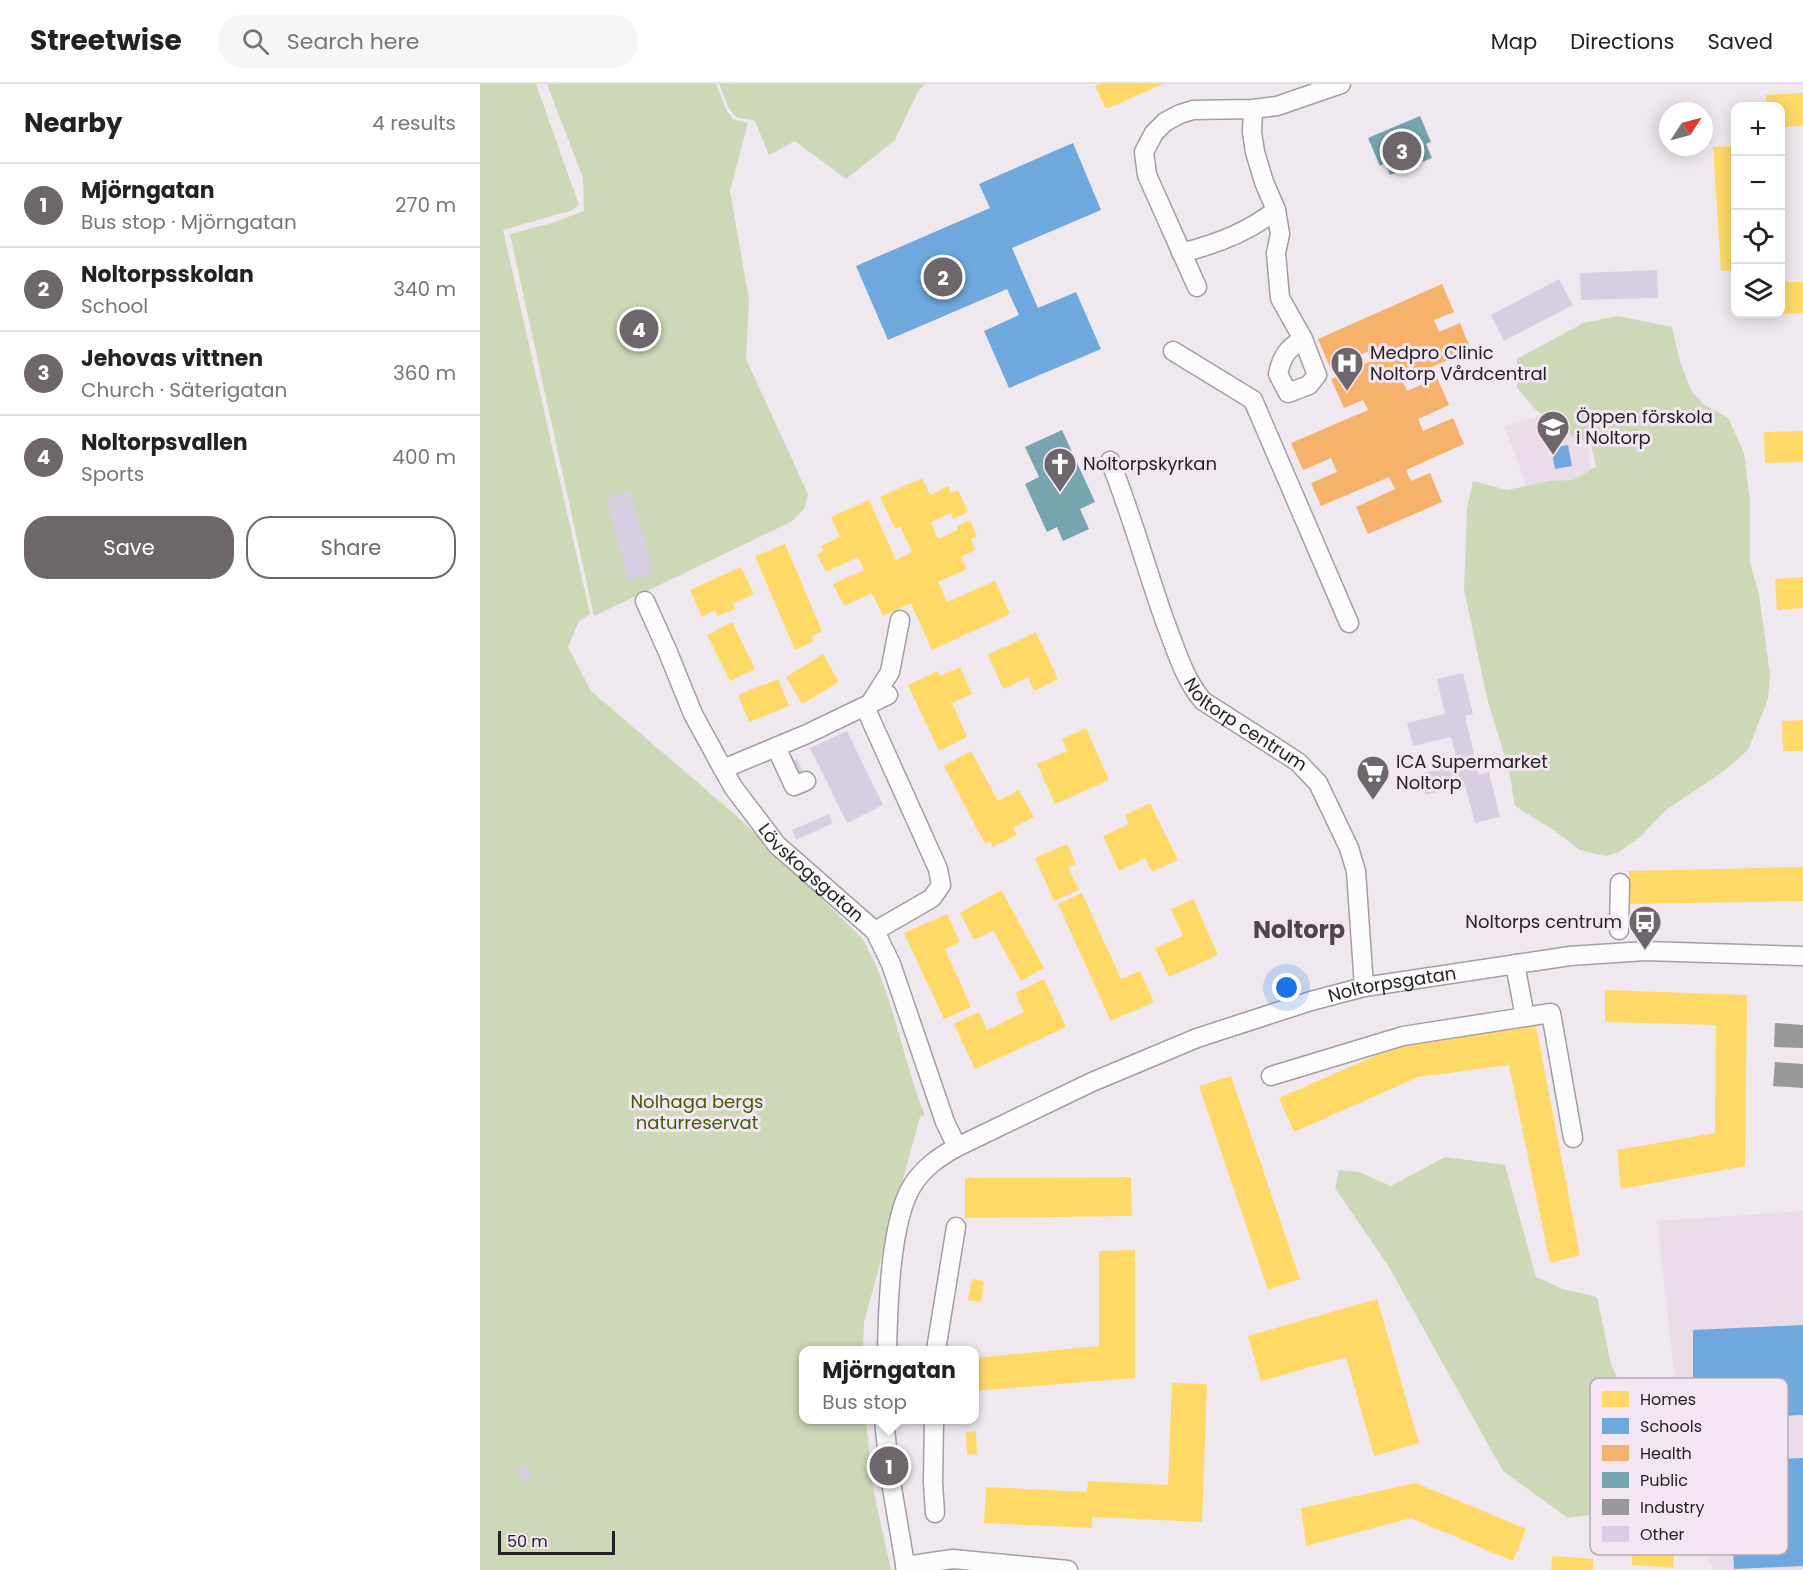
<!DOCTYPE html>
<meta charset="utf-8">
<style>
:root{--surface:#fff;--page:#f6f6f6;--text:#222;--muted:#767676;--line:#e0e0e0;--accent:#6d676c}
body{margin:0;font-family:Poppins,sans-serif;background:var(--page);color:var(--text)}
.controls{position:absolute;right:18px;top:18px;display:grid;overflow:hidden;border-radius:12px;box-shadow:0 3px 15px #0003}
.controls button{width:54px;height:54px;display:grid;place-items:center;padding:0;border:0;border-bottom:2px solid var(--line);background:var(--surface);color:var(--text);font:30px sans-serif}
.compass{position:absolute;left:1179px;top:18px;width:54px;height:54px;border-radius:50%;background:var(--surface);box-shadow:0 3px 15px #0003;rotate:54deg}
.scale{position:absolute;left:18px;bottom:15px;width:117px;box-sizing:border-box;padding-left:6px;border:3px solid #272226;border-top:0;font-size:16px;line-height:21px;white-space:nowrap;color:#272226;-webkit-text-stroke:4px #f3e5f1;paint-order:stroke}
.you{position:absolute;left:807px;top:904px;width:21px;height:21px;margin:-15px;border:4px solid #fff;border-radius:50%;background:#1a73e8;box-shadow:0 0 0 9px #1a73e833}
.badge{display:grid;place-items:center;width:39px;height:39px;border-radius:50%;background:var(--accent);color:#fff;font-size:20px;font-weight:700}
.pin{position:absolute;translate:-50% -50%;border:3px solid #fff;box-shadow:0 2px 6px #0006}
.popup{position:absolute;left:319px;top:1262px;width:180px;height:78px;box-sizing:border-box;display:grid;place-content:center;border-radius:12px;background:var(--surface);filter:drop-shadow(0 2px 4px #0005);font-size:20px;white-space:nowrap;color:var(--muted)}
.popup b{font-size:22px;color:var(--text)}
.popup::after{content:'';position:absolute;left:50%;top:100%;margin-left:-12px;border:12px solid transparent;border-top-color:var(--surface)}
.list{margin:0;padding:0;list-style:none}
h2{display:flex;justify-content:space-between;align-items:center;height:78px;margin:0;padding:0 24px;font-size:26px}
h2 small{font-size:20px;font-weight:400;color:var(--muted)}
.list li{display:grid;grid-template-columns:39px 1fr auto;gap:18px;align-items:center;box-sizing:border-box;height:84px;padding:0 24px;border-top:2px solid var(--line)}
.list b{display:block;font-size:22px;white-space:nowrap}
.list p{margin:0;font-size:20px;white-space:nowrap;color:var(--muted)}
.list em{font-size:20px;font-style:normal;color:var(--muted)}
.actions{display:flex;gap:12px;padding:18px 24px}
.actions a{flex:1;padding:14px 0;border:2px solid var(--accent);border-radius:24px;text-align:center;font-size:21px;color:var(--accent)}
.actions .main{background:var(--accent);color:#fff}
.icon{flex:none;width:33px;height:33px;fill:none;stroke:currentColor;stroke-width:2;stroke-linecap:round;stroke-linejoin:round}
.map{position:relative;flex:none;width:1323px;height:1486px;overflow:hidden}
header{display:flex;align-items:center;gap:36px;box-sizing:border-box;height:84px;padding:0 30px;background:var(--surface);border-bottom:2px solid var(--line)}
header strong{font-size:28px}
nav{display:flex;gap:33px;margin-inline-start:auto;font-size:21px}
.search{width:420px;height:54px;background:var(--page);display:flex;align-items:center;gap:15px;box-sizing:border-box;padding:0 21px;border-radius:33px;color:var(--muted);font-size:22px}
main{display:flex}
aside{flex:1;background:var(--surface)}
.map>svg:first-child{display:block}
.built{fill:#ebdce9}
.green{fill:#cdd8b7}
.homes{fill:#ffd966}
.schools{fill:#6fa8dc}
.health{fill:#f6b26b}
.public{fill:#76a5af}
.industry{fill:#999}
.building{fill:#d7cfe1}
.lines{fill:none;stroke-linecap:round;stroke-linejoin:round}
.minor-casing{stroke:#a49ea4;stroke-width:21}
.minor{stroke:#fdfcfd;stroke-width:18}
.labels{text-anchor:middle;stroke-width:6;stroke-linejoin:round;paint-order:stroke}
.poi-label{font-size:18px;fill:#272226;stroke:#f3e5f1;text-anchor:start}
.street-label{font-size:18px;fill:#272226;stroke:#f3e5f1}
.park-label{font-size:18px;fill:#435d03;stroke:#f3e5f1}
.district-label{font-size:24px;font-weight:bold;fill:#4f444d;stroke:#f3e5f1}
.key{fill:#f3e5f1;stroke:#b6aab4;stroke-width:1.5}
.key-label{font-size:16px;fill:#272226}
</style>
<header>
<strong>Streetwise</strong>
<div class="search"><svg class="icon" aria-label="search" viewBox="0 0 24 24"><circle cx="10" cy="10" r="6"/><path d="M15 15l6 6"/></svg>Search here</div>
<nav><a>Map</a><a>Directions</a><a>Saved</a></nav>
</header>
<main>
<aside>
<h2>Nearby<small>4 results</small></h2>
<ul class="list">
<li><span class="badge">1</span><div><b>Mjörngatan</b><p>Bus stop · Mjörngatan</p></div><em>270 m</em></li>
<li><span class="badge">2</span><div><b>Noltorpsskolan</b><p>School</p></div><em>340 m</em></li>
<li><span class="badge">3</span><div><b>Jehovas vittnen</b><p>Church · Säterigatan</p></div><em>360 m</em></li>
<li><span class="badge">4</span><div><b>Noltorpsvallen</b><p>Sports</p></div><em>400 m</em></li>
</ul>
<div class="actions"><a class="main">Save</a><a>Share</a></div>
</aside>
<div class="map">
<svg width="1323" height="1486" viewBox="0 0 1323 1486">
<rect width="100%" height="100%" fill="#f0e8ef"/>
<!-- built -->
<path class="built" d="M1100,321l15,82 -61,18 -30,-79z
M1323,1127v359h-90l-16,-43 -15,-83 -25,-223z"/>
<!-- green -->
<path class="green" d="M0,0h56l43,121 -9,6 -67,19 87,384 -11,7 -11,26 23,44 148,127 123,120c32,54 39,119 63,177l-5,2 -56,205 -1,28h-59v70h62l7,68 18,82h-411z
M67,0h169l11,27 6,8 15,4 -18,68 19,109 -3,59 62,135 -4,15 -13,13 -197,94 -84,-382 42,-11 32,-12 -1,-33z
M239,0h206l-6,6 -25,51 -48,38 -51,-38 -26,14 -14,-34 -19,-4 -8,-10z
M1138,232l54,11 8,35 11,28 12,14 25,14 16,35 6,49v61l9,31 11,81 -2,24 -20,51 -24,21 -58,39 -26,27 -21,15 -13,4 -26,-6 -25,-19 -40,-25 -6,-36 -22,-72 -23,-109 3,-81 6,-27 34,9 42,-9 24,-1 23,-13 -5,-22 -31,-16 -26,-21 -17,-20v-29l66,-36z
M965,1073l60,8 31,112 27,12 34,8 14,67 28,65 -12,20 -10,62 -49,7 -65,-47 -114,-204 -54,-79 4,-18 20,2 32,14z"/>
<!-- homes -->
<path class="homes" d="M619,0h64l-57,25 -11,-23z
M1323,9v33l-23,1v-21h-14v-11z
M1256,62v124l-15,1 -8,-124z
M1300,198h23v31l-23,1z
M1323,347v31l-38,1 -1,-31z
M442,394l8,17 18,-9 3,7 7,-3 10,22 -15,7 -2,-6 -20,9 7,17 20,-9 -1,-4 13,-6 7,16 -6,3 4,11 -14,7 6,12 -29,13 9,20 48,-21 15,33 -78,36 -21,-47 -28,13 -11,-23 -28,13 -11,-22 31,-14 -6,-13 -32,15 -9,-18 7,-3 -3,-5 19,-9 -9,-20 38,-17 27,60 16,-8 -12,-26 -5,3 -15,-32z
M305,460l37,87 -10,5 2,5 -19,9 -40,-94z
M261,483l13,27 -21,9 2,6 -17,7 -3,-6 -13,7 -12,-27z
M1323,493v31l-26,2 -2,-31z
M252,538l23,47 -25,12 -23,-46z
M556,548l22,47 -24,12 -6,-14 -25,12 -15,-34z
M343,570l16,28 -37,22 -16,-27z
M480,583l12,27 -20,9 15,34 -28,14 -31,-66 30,-14 2,5z
M298,595l11,27 -40,16 -11,-27z
M1323,636v31h-20l-1,-30z
M606,644l23,52 -54,24 -18,-40 30,-13 -5,-12z
M491,667l27,50 21,-11 15,27 -21,11 4,7 -24,12 -3,-6 -5,3 -41,-78z
M670,719l28,57 -26,12 -7,-14 -26,13 -16,-35 26,-12 -4,-9z
M587,760l9,20 -8,3 11,23 -25,11 -19,-43z
M1323,783v34l-173,3 -1,-33z
M521,806l43,78 -23,13 -28,-51 -19,10 -14,-27z
M602,809l39,86 19,-8 14,31 -43,19 -53,-117z
M713,815l25,56 -49,22 -14,-29 28,-12 -12,-27z
M467,830l13,28 -15,7 26,58 -27,12 -40,-86z
M564,895l22,48 -91,42 -21,-45 25,-12 8,18 37,-18 -9,-19z
M1125,906l142,5 -2,171 -124,23 -4,-39 98,-17 1,-108 -111,-3z
M1056,942l44,229 -30,8 -41,-198 -91,12 -124,55 -15,-34 123,-54z
M751,992l69,203 -32,11 -69,-204z
M651,1093l1,39 -167,2v-40z
M655,1166v128l-161,13v-33l125,-12v-95z
M492,1195l12,2 -3,21 -13,-2z
M897,1215l42,144 -45,13 -28,-99 -85,24 -13,-45z
M692,1299l35,1 -5,138 -110,-5v11l-108,-5 2,-36 101,5 1,-11 80,4z
M496,1347l1,23 -10,1 -1,-23z
M936,1399l110,46 -13,32 -102,-43 -105,28 -5,-38z
M1154,1443l42,3 -3,38 -41,-3z
M1072,1472l41,3v11h-42z"/>
<!-- schools -->
<path class="schools" d="M593,59l28,67 -89,38 26,60 38,-16 25,57 -92,39 -25,-57 35,-16 -12,-26 -119,51 -32,-74 134,-58 -11,-24z
M1088,361l4,21 -17,3 -4,-21z
M1323,1241v90l-78,3 -9,-34 -23,-1v-53z
M1323,1374v108l-69,3 -5,-108z"/>
<!-- health -->
<path class="health" d="M962,200l12,28 -20,8 5,12 21,-9 11,27 -69,30 5,11 30,-13 12,27 -31,14 5,12 30,-13 11,26 -58,26 5,11 19,-8 12,29 -74,32 -12,-27 39,-18 -6,-12 -68,29 -10,-23 26,-11 -6,-14 -28,12 -12,-27 77,-33 -5,-10 -19,8 -13,-29 47,-21 -4,-9 -44,19 -12,-29z"/>
<!-- public -->
<path class="public" d="M940,32l11,26 -5,2 6,14 -42,17 -5,-12 -5,3 -12,-28z
M582,346l33,72 -15,7 9,20 -26,12 -6,-14 -10,5 -22,-48 14,-7 -14,-30z"/>
<!-- industry -->
<path class="industry" d="M1295,939l28,2v23l-29,-1z
M1295,978l28,2v24l-30,-2z"/>
<!-- building -->
<path class="building" d="M1177,186l1,28 -77,2 -1,-27z
M1079,195l14,26 -69,36 -13,-26z
M151,407l22,82 -25,7 -22,-82z
M983,589l10,41 -8,2 14,59 10,-3 11,45 -25,6 -10,-38 -40,10 -5,-21 38,-9 -7,-28 -38,9 -6,-23 38,-9 -8,-35z
M367,647l36,74 -36,18 -37,-75z
M317,675l7,15 -8,3 -7,-14z
M349,730l4,9 -37,17 -4,-10z
M48,1381l4,12 -12,4 -4,-12z"/>
<g class="lines">
<!-- minor casing -->
<g class="minor-casing">
<g id="minor">
<path d="M773,25l-1,23 3,20 9,30 12,28 4,24 -4,19 4,45 23,41 14,36 -8,10 -21,8 -10,-19c4,-18 9,-25 25,-35"/>
<path d="M701,169c33,-8 69,-22 95,-43"/>
<path d="M717,203l-50,-112 -3,-23 10,-19 11,-11 15,-8 13,-4 60,-1 24,-3 64,-22"/>
<path d="M693,267l80,49 96,223"/>
<path id="s1" d="M630,377c22,54 37,111 57,166 10,26 18,53 36,74l95,61 20,21 31,65 7,23 8,116"/>
<path d="M165,517l22,49 26,64 30,55"/>
<path id="s2" d="M408,611l-81,39 -84,35 10,18 44,58 98,86 16,33 54,158 12,25"/>
<path d="M391,618l19,-30 10,-52"/>
<path d="M385,623l73,162 3,16 -9,13 -57,33"/>
<path d="M296,663l18,39 12,-5"/>
<path d="M1139,846l1,-47"/>
<path d="M1045,933l26,-4 22,125"/>
<path d="M791,992l132,-40 122,-19 -10,-53"/>
<path id="s3" d="M407,1266c1,-42 3,-128 25,-164 11,-18 27,-29 45,-39l135,-65 105,-44 114,-37 53,-14 206,-31 75,-5 158,5"/>
<path d="M456,1266l20,-123"/>
<path d="M404,1336l6,56 16,94"/>
<path d="M454,1336l-1,63 2,30"/>
<path d="M425,1482l48,-7 115,11"/>
</g>
</g>
<!-- minor -->
<use href="#minor" class="minor"/>
</g>
<!-- icons -->
<defs>
<g id="hospital-pin" transform="scale(1.725)"><path d="M0 17L-7.5 6A9.5 9.5 0 1 1 7.5 6Z" fill="#6d676c" stroke="#f3e5f1"/><path d="M-5-5h3v3.5h4V-5h3V5h-3V1.5h-4V5h-3Z" fill="#fff"/></g>
<g id="school-pin" transform="scale(1.725)"><path d="M0 17L-7.5 6A9.5 9.5 0 1 1 7.5 6Z" fill="#6d676c" stroke="#f3e5f1"/><path d="M0-5L7-2L0 1L-7-2ZM-4 1L0 2.5L4 1V4Q0 6-4 4Z" fill="#fff"/></g>
<g id="church-pin" transform="scale(1.725)"><path d="M0 17L-7.5 6A9.5 9.5 0 1 1 7.5 6Z" fill="#6d676c" stroke="#f3e5f1"/><path d="M-1.2-6h2.4v3.5h3.3v2.4h-3.3V6h-2.4V-.1h-3.3v-2.4h3.3Z" fill="#fff"/></g>
<g id="supermarket-pin" transform="scale(1.725)"><path d="M0 17L-7.5 6A9.5 9.5 0 1 1 7.5 6Z" fill="#6d676c" stroke="#f3e5f1"/><path d="M-6-5.5h2.5l.6 2H6L4.5 2H-2.5L-4.4-4H-6ZM-1.5 3.2a1.3 1.3 0 1 0 .1 0ZM3 3.2a1.3 1.3 0 1 0 .1 0Z" fill="#fff"/></g>
<g id="bus-pin" transform="scale(1.725)"><path d="M0 17L-7.5 6A9.5 9.5 0 1 1 7.5 6Z" fill="#6d676c" stroke="#f3e5f1"/><path d="M-5-6H5V4H4V6H2V4H-2V6H-4V4H-5ZM-3.5-4V0h7V-4ZM-3.5 1.2v1.5H-2V1.2ZM2 1.2v1.5H3.5V1.2Z" fill="#fff"/></g>
</defs>
<g fill-rule="evenodd">
<use href="#hospital-pin" x="867" y="279"/>
<use href="#school-pin" x="1073" y="343"/>
<use href="#church-pin" x="580" y="380"/>
<use href="#supermarket-pin" x="893" y="688"/>
<use href="#bus-pin" x="1165" y="838"/>
</g>
<g class="labels">
<!-- poi labels -->
<g class="poi-label">
<text x="890" y="275">Medpro Clinic<tspan x="890" dy="21">Noltorp Vårdcentral</tspan></text>
<text x="1096" y="339">Öppen förskola<tspan x="1096" dy="21">i Noltorp</tspan></text>
<text x="603" y="386">Noltorpskyrkan</text>
<text x="916" y="684">ICA Supermarket<tspan x="916" dy="21">Noltorp</tspan></text>
<text x="1142" y="844" text-anchor="end">Noltorps centrum</text>
</g>
<!-- street labels -->
<g class="street-label">
<text dy="6" stroke="none"><textPath href="#s1" startOffset="306">Noltorp centrum</textPath></text>
<text dy="6" stroke="none"><textPath href="#s2" startOffset="318">Lövskogsgatan</textPath></text>
<text dy="6" stroke="none"><textPath href="#s3" startOffset="694">Noltorpsgatan</textPath></text>
</g>
<!-- park labels -->
<g class="park-label">
<text x="217" y="1024">Nolhaga bergs<tspan x="217" dy="21">naturreservat</tspan></text>
</g>
<!-- district labels -->
<g class="district-label">
<text x="819" y="854">Noltorp</text>
</g>
</g>
<!-- legend -->
<rect x="1110" y="1294" width="198" height="177" rx="9" class="key"/>
<rect x="1122" y="1307" width="27" height="16" fill="#ffd966"/>
<rect x="1122" y="1334" width="27" height="16" fill="#6fa8dc"/>
<rect x="1122" y="1361" width="27" height="16" fill="#f6b26b"/>
<rect x="1122" y="1388" width="27" height="16" fill="#76a5af"/>
<rect x="1122" y="1415" width="27" height="16" fill="#999"/>
<rect x="1122" y="1442" width="27" height="16" fill="#d7cfe1"/>
<g class="key-label">
<text x="1160" y="1321">Homes</text>
<text x="1160" y="1348">Schools</text>
<text x="1160" y="1375">Health</text>
<text x="1160" y="1402">Public</text>
<text x="1160" y="1429">Industry</text>
<text x="1160" y="1456">Other</text>
</g>
</svg>
<div class="controls">
<button>+</button>
<button>−</button>
<button><svg class="icon" aria-label="locate" viewBox="0 0 24 24"><circle cx="12" cy="12" r="6"/><path d="M12 2v4M12 18v4M2 12h4M18 12h4"/></svg></button>
<button><svg class="icon" aria-label="layers" viewBox="0 0 24 24"><path d="M12 4l9 5-9 5-9-5zM3 14l9 5 9-5"/></svg></button>
</div>
<svg class="compass" viewBox="-18 -18 36 36"><path d="M0-13l5 13h-10z" fill="#e53935"/><path d="M0 13l5-13h-10z" fill="#767676"/></svg>
<div class="scale">50 m</div>
<div class="you"></div>
<div class="pin badge" style="left:409px;top:1382px">1</div>
<div class="popup"><b>Mjörngatan</b>Bus stop</div>
<div class="pin badge" style="left:463px;top:193px">2</div>
<div class="pin badge" style="left:922px;top:67px">3</div>
<div class="pin badge" style="left:159px;top:245px">4</div>
</div>
</main>
